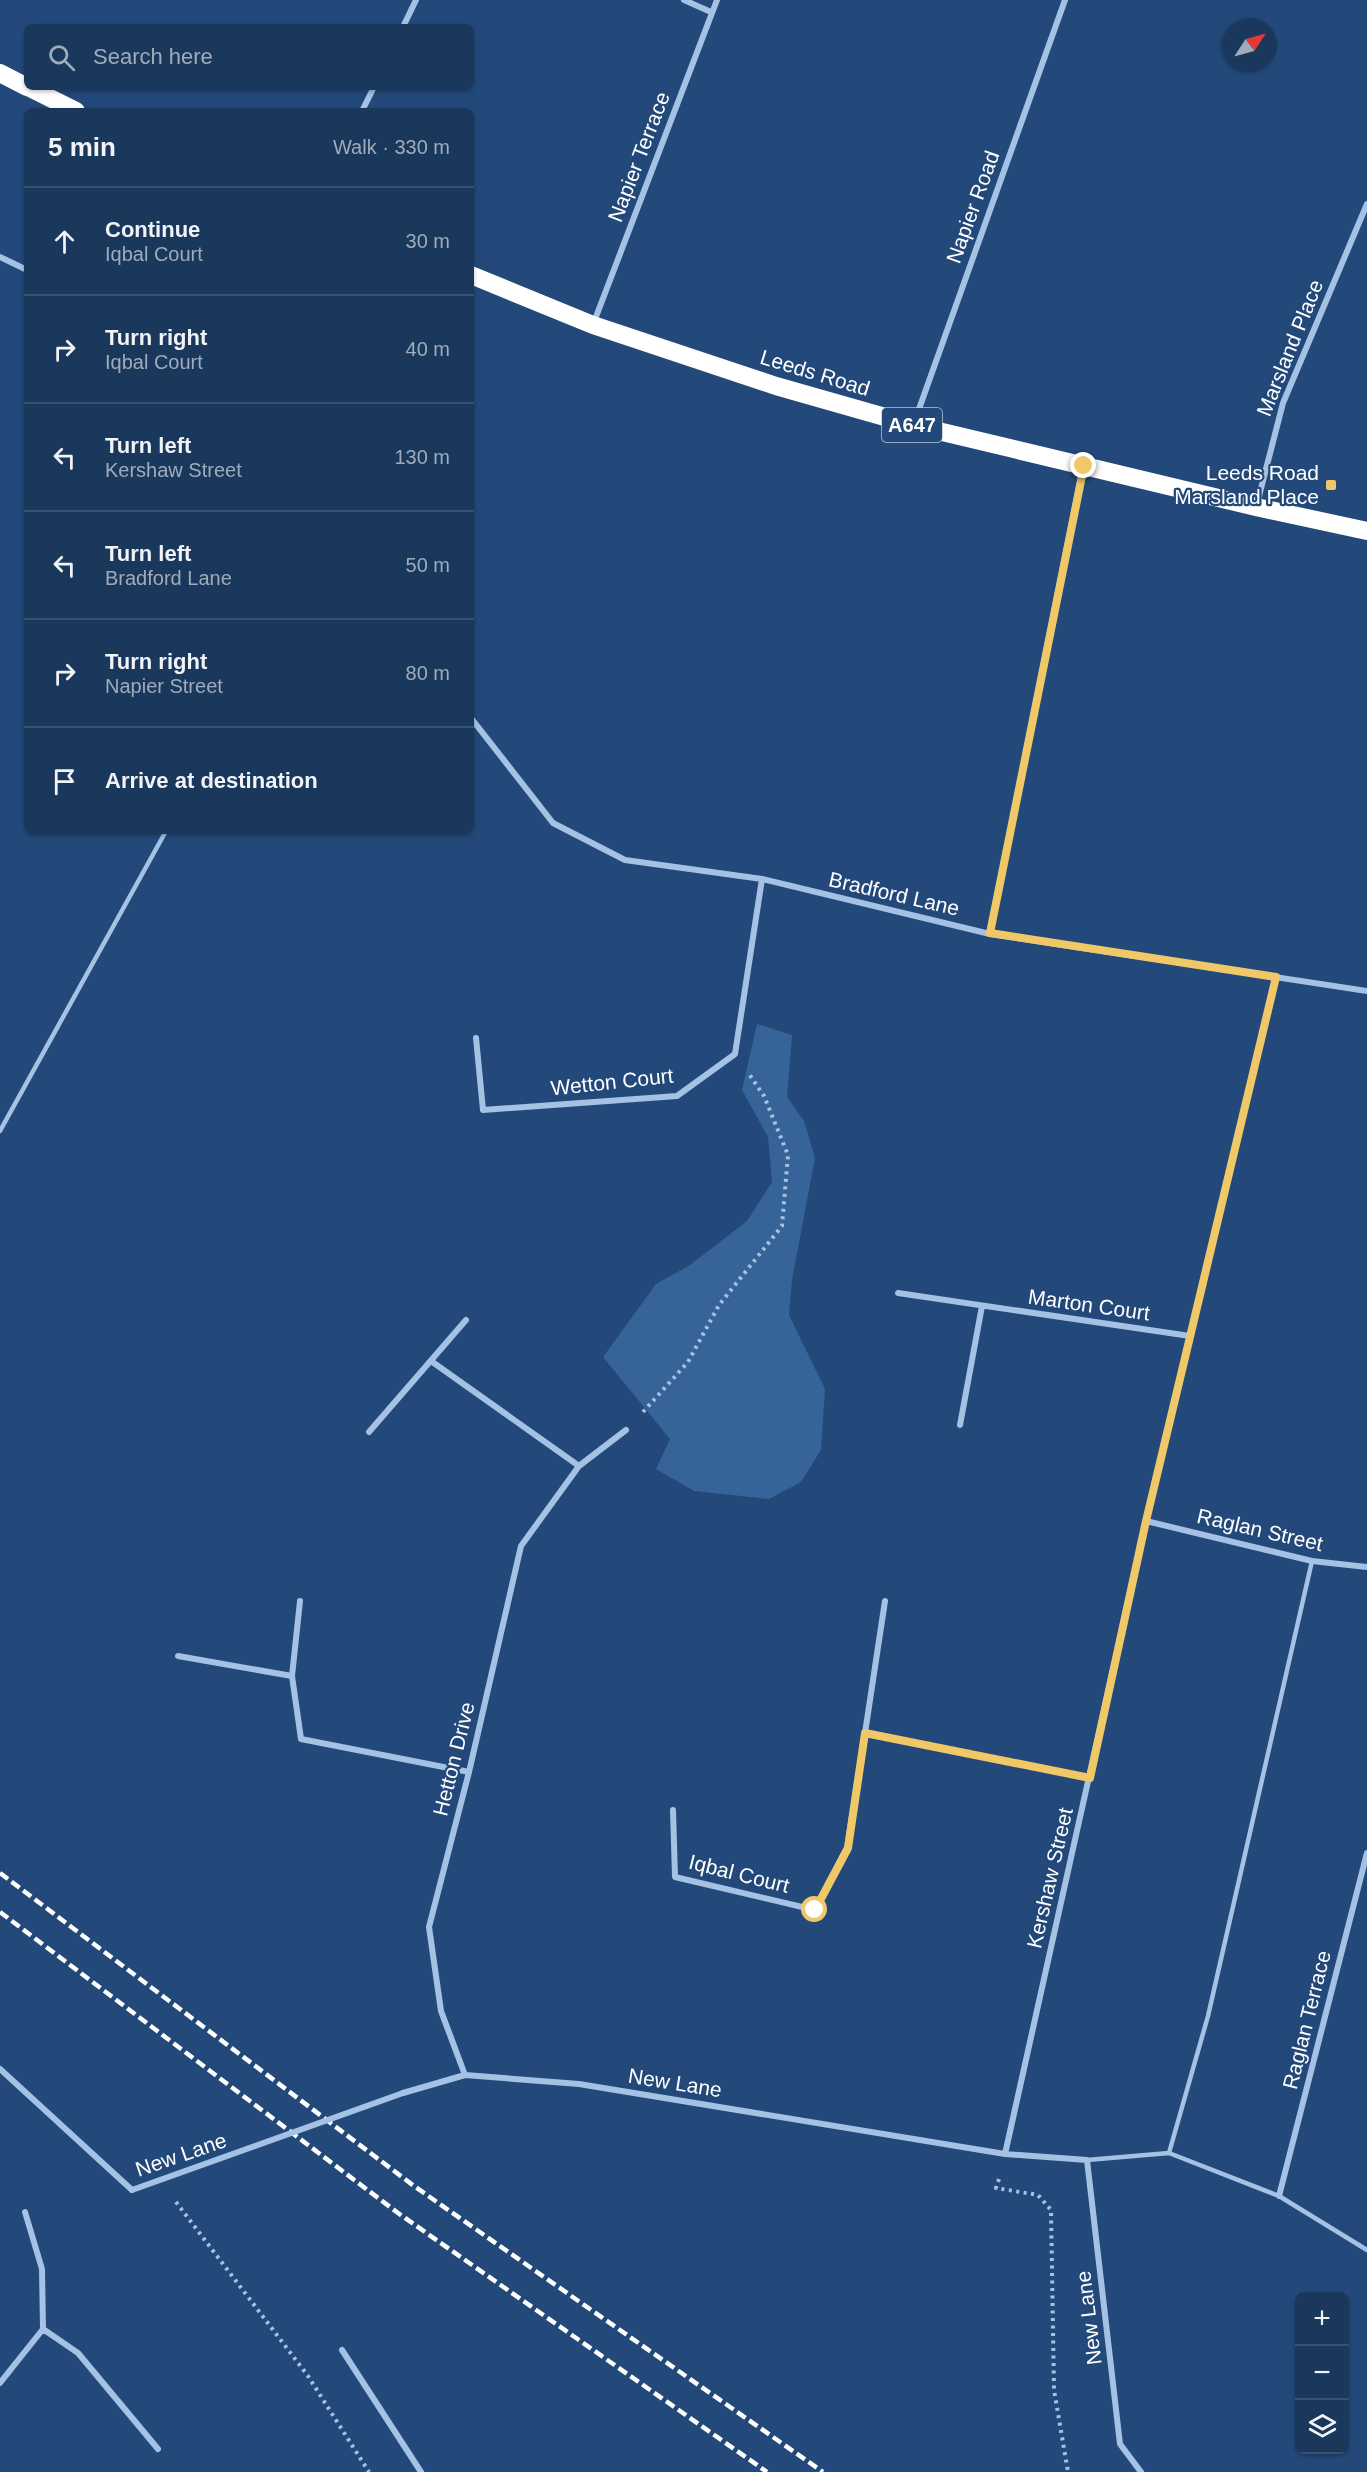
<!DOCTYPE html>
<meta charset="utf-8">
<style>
:root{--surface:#1a375c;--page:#274265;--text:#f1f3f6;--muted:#9facbb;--line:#385172}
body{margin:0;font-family:Arial,sans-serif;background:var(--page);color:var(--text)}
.controls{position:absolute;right:18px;bottom:18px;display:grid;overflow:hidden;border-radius:9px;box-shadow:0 2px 4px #0004}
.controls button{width:54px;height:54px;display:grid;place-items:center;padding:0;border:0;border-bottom:2px solid var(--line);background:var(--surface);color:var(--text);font:30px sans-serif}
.compass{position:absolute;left:1223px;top:18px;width:54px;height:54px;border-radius:50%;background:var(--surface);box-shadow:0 2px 4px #0004;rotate:54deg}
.stop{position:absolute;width:18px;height:18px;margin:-14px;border:4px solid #f0c868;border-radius:50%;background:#fff}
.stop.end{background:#f0c868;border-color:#fff;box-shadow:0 2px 6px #0008}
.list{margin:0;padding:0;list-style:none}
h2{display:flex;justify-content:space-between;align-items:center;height:78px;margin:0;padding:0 24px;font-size:26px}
h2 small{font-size:20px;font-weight:400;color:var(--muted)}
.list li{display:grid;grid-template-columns:39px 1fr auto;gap:18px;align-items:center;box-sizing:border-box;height:108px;padding:0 24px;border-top:2px solid var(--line)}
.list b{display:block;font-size:22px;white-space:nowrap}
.list p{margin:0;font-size:20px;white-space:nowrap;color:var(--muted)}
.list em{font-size:20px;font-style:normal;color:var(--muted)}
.icon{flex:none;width:33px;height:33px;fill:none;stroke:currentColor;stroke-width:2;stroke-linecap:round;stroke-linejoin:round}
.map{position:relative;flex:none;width:1367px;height:2472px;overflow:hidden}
.search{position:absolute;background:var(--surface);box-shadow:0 2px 4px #0004;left:24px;top:24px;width:450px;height:66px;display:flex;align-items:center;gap:15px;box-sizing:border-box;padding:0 21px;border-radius:9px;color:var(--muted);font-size:22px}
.panel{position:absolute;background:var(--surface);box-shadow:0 2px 4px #0004;left:24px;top:108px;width:450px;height:726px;border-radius:9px}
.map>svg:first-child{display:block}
.green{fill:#366398}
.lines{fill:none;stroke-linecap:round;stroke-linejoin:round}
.path{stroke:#a5c2e5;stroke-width:4;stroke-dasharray:3 4.5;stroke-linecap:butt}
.lane{stroke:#a5c2e5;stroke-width:4.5}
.street{stroke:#a5c2e5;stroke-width:6}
.highway{stroke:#fff;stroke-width:18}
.rail{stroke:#fff;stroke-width:4.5;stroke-dasharray:10 4.5;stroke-linecap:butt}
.street-bridge{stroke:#a5c2e5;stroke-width:6}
.route{stroke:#f0c868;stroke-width:8}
.poi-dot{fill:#f0c868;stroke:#23497a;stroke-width:2}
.labels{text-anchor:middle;stroke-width:4.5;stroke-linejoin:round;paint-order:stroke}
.shield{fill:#23497a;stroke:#bdc8d7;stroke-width:1.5}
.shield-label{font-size:20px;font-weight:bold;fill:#fff}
.street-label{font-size:21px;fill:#fff;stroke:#23497a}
.poi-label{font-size:21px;fill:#fff;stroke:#23497a;text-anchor:end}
</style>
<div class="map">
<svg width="1367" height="2472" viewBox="0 0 1367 2472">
<rect width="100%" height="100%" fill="#23497a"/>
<!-- green -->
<path class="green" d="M757,1024l35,11 -5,62 17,24 11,37 -23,122 -3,35 36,74 -4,61 -20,32 -32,17 -75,-8 -38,-22 14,-30 -67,-82 53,-73 34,-19 57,-44 25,-39 -4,-45 -26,-47z"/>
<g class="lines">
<!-- path -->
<path class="path" d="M643,1412l45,-50 31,-57 63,-79 6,-71 -24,-59 -15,-22
M999,2179l-3,9 42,7 13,15 3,180 14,82
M176,2202l132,174 61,96"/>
<!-- lane -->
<path class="lane" d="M0,1131l166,-300
M1169,2153l39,-137 104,-455
M1087,2160l82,-7 110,43 88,54"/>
<!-- street -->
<path class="street" d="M684,0l27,12
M403,27l13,-27
M362,111l12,-24
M0,257l27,13
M594,322l123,-322
M914,423l151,-423
M1257,504l26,-101 84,-199
M471,718l82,105 72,37 137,19 228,55 377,57
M990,934l93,-468
M476,1038l7,72 194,-14 58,-42 27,-175
M898,1293l292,43
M431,1361l148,105
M960,1425l22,-119
M369,1432l97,-112
M1146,1521l166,40 55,6
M300,1601l-8,75 9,63 168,33
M178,1656l114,20
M865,1733l20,-132
M673,1810l2,67 140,33 32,-62 18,-115 225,45
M0,2069l132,121
M465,2075l-24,-64 -12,-84 40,-155 52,-226 58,-80 47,-36
M403,2093l62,-18 114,9 426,70 82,6 33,284 21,28
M1005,2154l141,-633 130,-544
M1279,2196l88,-343
M43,2329l35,24 80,96
M342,2350l79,122
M0,2383l43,-54 -1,-60 -17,-57"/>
<!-- highway -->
<path class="highway" d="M0,73l27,14
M28,87l48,24
M471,275l122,50 183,61 137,39 343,82 111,24"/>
<!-- rail -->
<path class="rail" d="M0,1873l414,313 409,286
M0,1912l398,301 369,259"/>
<!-- street-bridge -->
<path class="street-bridge" d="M132,2190l271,-97"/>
</g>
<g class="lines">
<!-- route -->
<path class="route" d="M815,1910l33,-62 17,-115 225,45 56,-257 130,-544 -286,-44 94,-467"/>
</g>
<!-- markers -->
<rect class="poi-dot" x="1325" y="479" width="12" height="12" rx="3"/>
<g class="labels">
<!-- shield labels -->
<rect class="shield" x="882" y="408" width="60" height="34" rx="4.5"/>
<g class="shield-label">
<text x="912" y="432">A647</text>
</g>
<!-- street labels -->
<g class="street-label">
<text transform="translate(639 157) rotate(-69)" y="7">Napier Terrace</text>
<text transform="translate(973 207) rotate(-70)" y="7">Napier Road</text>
<text transform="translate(1290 348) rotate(-68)" y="7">Marsland Place</text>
<text transform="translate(815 373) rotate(17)" y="7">Leeds Road</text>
<text transform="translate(894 894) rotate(13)" y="7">Bradford Lane</text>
<text transform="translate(612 1082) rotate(-6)" y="7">Wetton Court</text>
<text transform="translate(1089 1305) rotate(8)" y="7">Marton Court</text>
<text transform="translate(1260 1530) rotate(13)" y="7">Raglan Street</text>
<text transform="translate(454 1759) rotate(-76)" y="7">Hetton Drive</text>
<text transform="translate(739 1874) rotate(14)" y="7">Iqbal Court</text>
<text transform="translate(1050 1878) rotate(-77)" y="7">Kershaw Street</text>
<text transform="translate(1307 2020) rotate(-76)" y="7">Raglan Terrace</text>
<text transform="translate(675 2083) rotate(9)" y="7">New Lane</text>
<text transform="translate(181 2155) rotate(-19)" y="7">New Lane</text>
<text transform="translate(1089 2318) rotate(-97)" y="7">New Lane</text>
</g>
<!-- poi labels -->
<g class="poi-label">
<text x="1319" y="480">Leeds Road<tspan x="1319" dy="24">Marsland Place</tspan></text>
</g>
</g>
</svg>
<div class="controls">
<button>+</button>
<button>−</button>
<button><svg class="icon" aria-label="layers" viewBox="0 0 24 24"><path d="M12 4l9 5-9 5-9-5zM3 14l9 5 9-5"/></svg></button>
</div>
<svg class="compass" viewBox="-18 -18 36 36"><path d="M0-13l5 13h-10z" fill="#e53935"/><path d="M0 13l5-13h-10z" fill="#9facbb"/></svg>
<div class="stop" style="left:815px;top:1910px"></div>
<div class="stop end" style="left:1084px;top:466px"></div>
<div class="search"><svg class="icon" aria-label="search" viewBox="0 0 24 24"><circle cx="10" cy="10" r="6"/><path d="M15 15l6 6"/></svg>Search here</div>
<section class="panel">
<h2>5 min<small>Walk · 330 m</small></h2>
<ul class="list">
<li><svg class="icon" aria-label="ahead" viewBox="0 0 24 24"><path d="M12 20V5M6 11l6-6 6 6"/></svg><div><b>Continue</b><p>Iqbal Court</p></div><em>30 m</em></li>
<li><svg class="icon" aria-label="right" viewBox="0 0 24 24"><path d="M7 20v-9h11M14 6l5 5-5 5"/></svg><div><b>Turn right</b><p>Iqbal Court</p></div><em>40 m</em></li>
<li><svg class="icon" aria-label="left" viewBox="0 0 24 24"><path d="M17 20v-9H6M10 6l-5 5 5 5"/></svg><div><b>Turn left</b><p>Kershaw Street</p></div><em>130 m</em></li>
<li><svg class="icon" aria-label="left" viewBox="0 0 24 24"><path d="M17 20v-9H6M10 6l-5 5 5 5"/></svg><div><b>Turn left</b><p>Bradford Lane</p></div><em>50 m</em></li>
<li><svg class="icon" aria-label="right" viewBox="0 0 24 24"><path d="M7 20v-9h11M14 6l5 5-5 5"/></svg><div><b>Turn right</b><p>Napier Street</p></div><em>80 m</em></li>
<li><svg class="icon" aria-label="arrive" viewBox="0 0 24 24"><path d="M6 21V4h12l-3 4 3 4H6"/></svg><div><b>Arrive at destination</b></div></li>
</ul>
</section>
</div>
